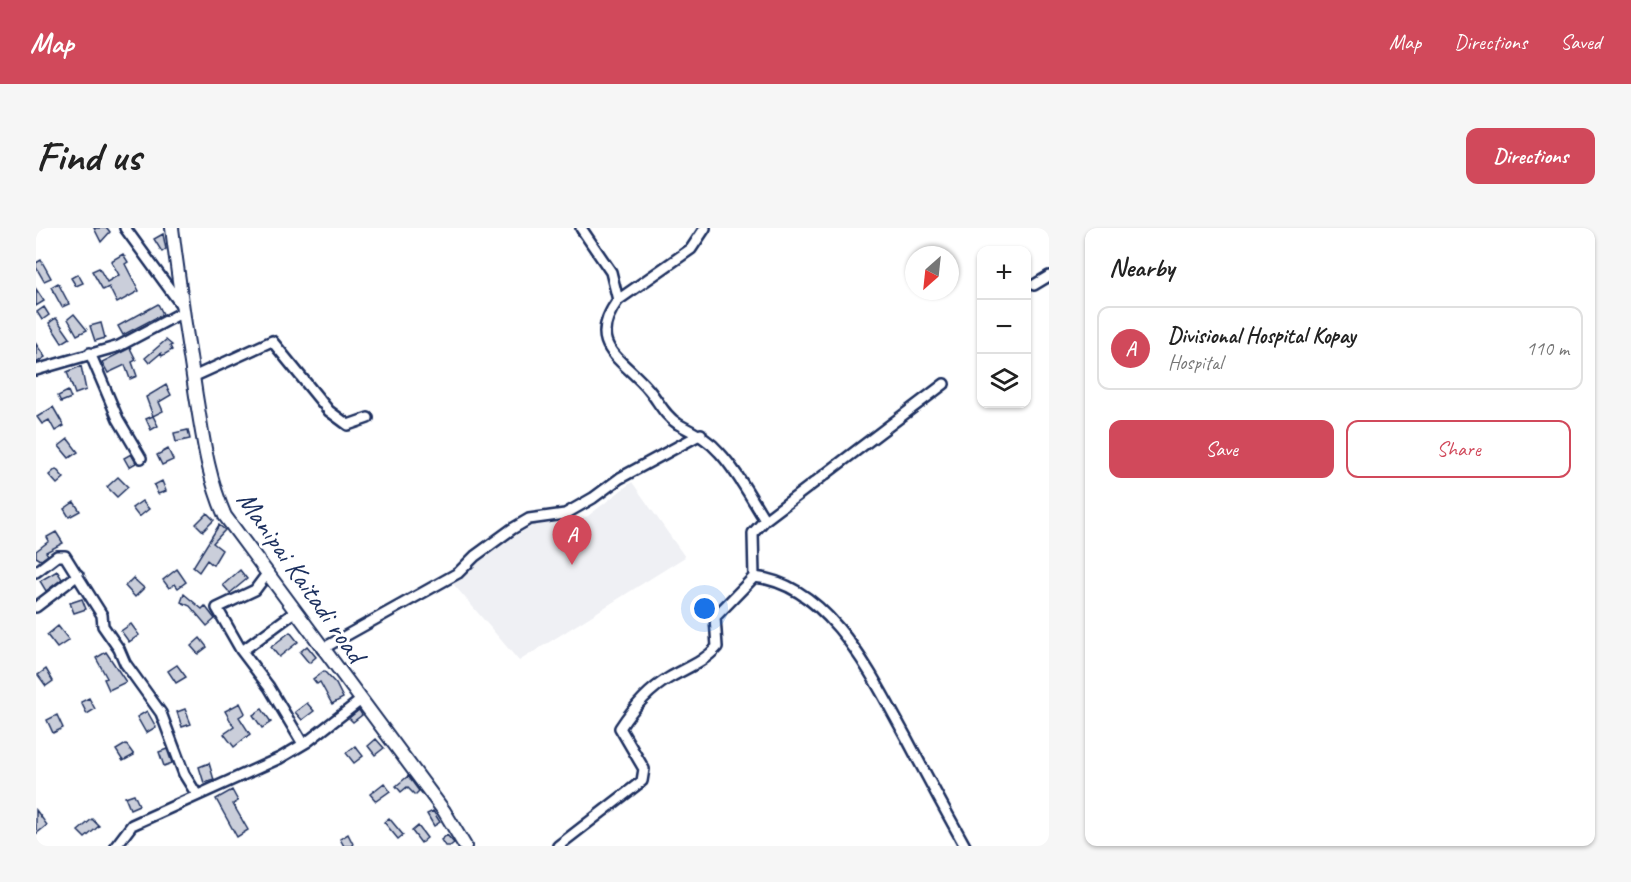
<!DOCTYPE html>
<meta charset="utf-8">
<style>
:root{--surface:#fff;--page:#f6f6f6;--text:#222;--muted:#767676;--line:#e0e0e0;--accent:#d1495b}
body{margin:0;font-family:Caveat,sans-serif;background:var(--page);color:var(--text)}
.controls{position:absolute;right:18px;top:18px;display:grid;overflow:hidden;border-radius:12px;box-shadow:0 2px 4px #0004}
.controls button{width:54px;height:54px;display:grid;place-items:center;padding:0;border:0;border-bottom:2px solid var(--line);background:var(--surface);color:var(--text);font:30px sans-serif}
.compass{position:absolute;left:869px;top:18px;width:54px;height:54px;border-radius:50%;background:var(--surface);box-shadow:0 2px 4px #0004;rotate:207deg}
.you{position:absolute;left:669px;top:381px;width:21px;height:21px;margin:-15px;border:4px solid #fff;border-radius:50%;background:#1a73e8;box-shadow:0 0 0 9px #1a73e833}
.badge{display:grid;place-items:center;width:39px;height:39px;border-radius:50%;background:var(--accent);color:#fff;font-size:20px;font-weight:700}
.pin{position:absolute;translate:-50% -50px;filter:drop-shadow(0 2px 3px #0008)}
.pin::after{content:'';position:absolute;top:32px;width:21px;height:18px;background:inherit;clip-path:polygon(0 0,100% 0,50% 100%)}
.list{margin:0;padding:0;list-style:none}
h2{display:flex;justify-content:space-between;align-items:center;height:78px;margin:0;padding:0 24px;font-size:26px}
h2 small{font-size:20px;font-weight:400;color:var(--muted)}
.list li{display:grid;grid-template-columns:39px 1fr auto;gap:18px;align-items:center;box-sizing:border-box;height:84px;margin:0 12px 12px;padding:0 12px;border:2px solid var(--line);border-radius:12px}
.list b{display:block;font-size:22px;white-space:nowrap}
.list p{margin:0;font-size:20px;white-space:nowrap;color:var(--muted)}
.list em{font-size:20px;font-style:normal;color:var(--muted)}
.actions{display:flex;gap:12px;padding:18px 24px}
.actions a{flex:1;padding:14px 0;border:2px solid var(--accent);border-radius:12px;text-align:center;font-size:21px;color:var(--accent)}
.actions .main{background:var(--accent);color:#fff}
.icon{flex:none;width:33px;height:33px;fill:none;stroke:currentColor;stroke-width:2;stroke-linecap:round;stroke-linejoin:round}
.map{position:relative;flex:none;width:1013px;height:618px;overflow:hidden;border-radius:12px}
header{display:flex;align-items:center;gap:36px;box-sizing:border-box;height:84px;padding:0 30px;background:var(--accent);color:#fff}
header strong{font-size:28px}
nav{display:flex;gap:33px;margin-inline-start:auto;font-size:21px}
.intro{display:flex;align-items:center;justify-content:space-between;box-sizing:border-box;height:144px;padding:0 36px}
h1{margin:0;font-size:42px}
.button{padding:15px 27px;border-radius:12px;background:var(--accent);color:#fff;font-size:21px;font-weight:700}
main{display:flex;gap:36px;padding:0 36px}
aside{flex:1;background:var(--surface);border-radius:12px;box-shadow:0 2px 4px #0004}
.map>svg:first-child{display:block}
.built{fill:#eff0f4}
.building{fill:#caceda;stroke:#1b2f5e;stroke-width:1.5}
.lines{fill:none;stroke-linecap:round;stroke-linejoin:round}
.minor-casing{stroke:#1b2f5e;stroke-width:14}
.major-casing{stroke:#1b2f5e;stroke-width:16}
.minor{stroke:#fff;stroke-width:9}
.major{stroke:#fff;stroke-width:12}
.labels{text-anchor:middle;stroke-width:6;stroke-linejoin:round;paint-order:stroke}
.street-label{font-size:28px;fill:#1b2f5e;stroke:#fff}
</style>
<header>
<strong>Map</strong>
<nav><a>Map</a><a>Directions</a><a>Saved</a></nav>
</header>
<div class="intro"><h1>Find us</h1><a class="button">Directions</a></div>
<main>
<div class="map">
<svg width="1013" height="618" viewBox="0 0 1013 618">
<rect width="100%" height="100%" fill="#fff"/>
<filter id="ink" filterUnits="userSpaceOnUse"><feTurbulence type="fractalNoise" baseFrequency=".0167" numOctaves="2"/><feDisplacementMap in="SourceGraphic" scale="12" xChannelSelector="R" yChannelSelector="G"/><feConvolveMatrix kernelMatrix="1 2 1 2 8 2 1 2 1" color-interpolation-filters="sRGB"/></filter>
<g filter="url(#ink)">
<!-- built -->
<path class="built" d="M596,254l53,75 -166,104 -70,-82 84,-54 35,-3 20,-6z"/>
<!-- building -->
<path class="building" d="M58,0h13l3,4 -9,10z
M127,6l3,15 -4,3 -8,-13z
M87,26l5,8 -3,2 14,27 -22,12 -8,-16 -6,3 -11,-19 7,-3 8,14 12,-7 -8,-14z
M5,32l10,18 -7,3 -8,-14v-4z
M42,46l5,9 -7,3 -5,-8z
M22,55l11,21 -7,3 -11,-20z
M0,61l8,12 -8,5z
M122,76l5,10 -40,21 -5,-9z
M8,79l5,8 -7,5 -5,-8z
M38,86l13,16 -10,5 -9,-16z
M20,90l14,20 -8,5 -13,-20z
M65,95l4,15 -10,3 -5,-15z
M130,112l6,5 -2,1 2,4 -10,6 -1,-3 -12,10 -4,-5z
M0,116l9,13 -9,6z
M94,120l6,12 -4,2 5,14 -7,3 -5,-14 -17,8 -6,-11z
M45,138l5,24 -11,4 -8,-22z
M130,157l5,10 -12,7 4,9 -10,5 -7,-19z
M32,163l3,7 -10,4 -3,-6z
M17,179l11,19 -9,5 -6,-11 -7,4 -5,-7z
M117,188l5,10 -7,4 -5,-11z
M152,202l2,9 -14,3 -2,-9z
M32,211l10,13 -9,6 -10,-12z
M132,221l5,11 -11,5 -5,-10z
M95,226l5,9 -7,4 -5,-9z
M20,241l8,9 -7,6 -8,-9z
M82,249l10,10 -11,10 -10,-10z
M126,253l4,10 -8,3 -4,-9z
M106,273l7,8 -10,8 -7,-9z
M38,274l6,9 -11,6 -5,-8z
M171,285l7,7 -11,11 -7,-7z
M183,297l6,5 -12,13 9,7 -9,15 -6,-5 -8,12 -6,-5z
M20,304l7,11 -17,9 2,3 -7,5 -5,-3v-6l13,-10 -2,-4z
M141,341l9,13 -8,6 -3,-4 -6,4 -6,-8z
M204,342l7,9 -17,14 -7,-8z
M21,343l5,8 -16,12 -6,-10z
M97,350l11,10 -9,9 -10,-11z
M148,366l18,15 3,-3 10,13 -8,7 -17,-20 -9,-4z
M46,371l4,10 -12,4 -4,-10z
M95,396l8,11 -10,7 -8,-11z
M22,398l11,14 -12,8 -10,-13z
M254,404l8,10 -19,15 -8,-10z
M164,410l7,9 -9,7 -7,-8z
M271,418l9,11 -7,6 -9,-11z
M70,424l20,30 -17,8 -5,-11 3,-1 -11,-20z
M141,437l9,12 -10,6 -8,-12z
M10,441l7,12 -7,5 -8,-11z
M288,443l12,13 7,14 -11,6 -12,-22 -3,2 -4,-5z
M53,470l6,11 -8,5 -6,-12z
M204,475l5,10 -6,4 11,17 -16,13 -10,-13 10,-7 -9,-16z
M271,475l7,8 -12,9 -7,-8z
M149,481l6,15 -9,3 -5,-15z
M226,481l9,13 -9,6 -9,-13z
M323,482l3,5 -9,7 -4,-4z
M111,483l9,16 -10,6 -9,-16z
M21,487l6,13 -10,5 -6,-13z
M340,511l8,9 -9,7 -7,-9z
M90,516l8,11 -11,6 -7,-11z
M319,518l8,10 -9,7 -8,-10z
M131,521l5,14 -8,3 -5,-14z
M173,535l5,17 -10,3 -5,-16z
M372,548l11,15 -4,4 -8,-8 -6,5 -5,-6z
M348,555l6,8 -14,10 -6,-7z
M196,562l6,11 -5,3 15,26 -11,7 -21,-38z
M98,566l5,11 -9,4 -5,-12z
M0,582l11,15 -11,9z
M397,583l7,11 -6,4 -7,-12z
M353,590l14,17 -5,4 -14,-17z
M56,591l7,7 -14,12 -7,-7z
M382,598l9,12 -6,5 -9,-12z
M312,606l6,12h-10l-4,-7z
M411,607l7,8 -4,3h-5l-4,-6z"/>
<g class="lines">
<!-- minor casing -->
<g class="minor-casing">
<path id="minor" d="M89,0l57,78
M545,0l30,44 7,28c-34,47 6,59 31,90 10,12 15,25 29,34 16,9 29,14 41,28 18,19 32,46 46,68
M998,57l15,-9
M582,72l73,-51 14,-21
M54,125l28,66 23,39
M0,142l83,-24 64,-34
M157,149l79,-36 57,70 19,14 20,-7
M0,344l21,-16h8l30,48 7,11 1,11 16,23 6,14 36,50 23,61 13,21
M231,346l-12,16 -38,18 24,42 28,37 34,57
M718,349l-1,-44 12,-13 179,-136
M0,379l42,-32
M286,421l136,-76 17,-17 37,-27 17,-10 36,-5 28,-16 27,-20 81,-44
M206,423l53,-39
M80,618l16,-21 148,-67 27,-16 54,-42
M522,618l84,-65 2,-12 -24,-41c13,-20 28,-38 49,-50 17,-10 35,-16 48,-31l-2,-30 39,-40c76,7 119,101 152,160 19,36 39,73 59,109"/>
</g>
<!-- major casing -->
<g class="major-casing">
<path id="major" d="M136,0c7,56 15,112 24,168 7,42 12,82 29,120l219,295 21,35"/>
</g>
<!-- minor -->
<use href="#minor" class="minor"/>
<!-- major -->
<use href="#major" class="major"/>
</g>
</g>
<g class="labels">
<!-- street labels -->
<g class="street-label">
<text transform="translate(266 348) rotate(55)" y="10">Manipai Kaitadi road</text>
</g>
</g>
</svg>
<div class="controls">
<button>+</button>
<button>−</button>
<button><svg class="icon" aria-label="layers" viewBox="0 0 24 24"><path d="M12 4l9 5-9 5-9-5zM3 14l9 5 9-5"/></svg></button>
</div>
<svg class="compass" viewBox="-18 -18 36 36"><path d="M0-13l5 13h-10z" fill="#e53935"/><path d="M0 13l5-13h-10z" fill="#767676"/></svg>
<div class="you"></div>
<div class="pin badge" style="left:536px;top:337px">A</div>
</div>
<aside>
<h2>Nearby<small></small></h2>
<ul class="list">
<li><span class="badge">A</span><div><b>Divisional Hospital Kopay</b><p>Hospital</p></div><em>110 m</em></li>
</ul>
<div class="actions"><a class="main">Save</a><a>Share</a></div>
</aside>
</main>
